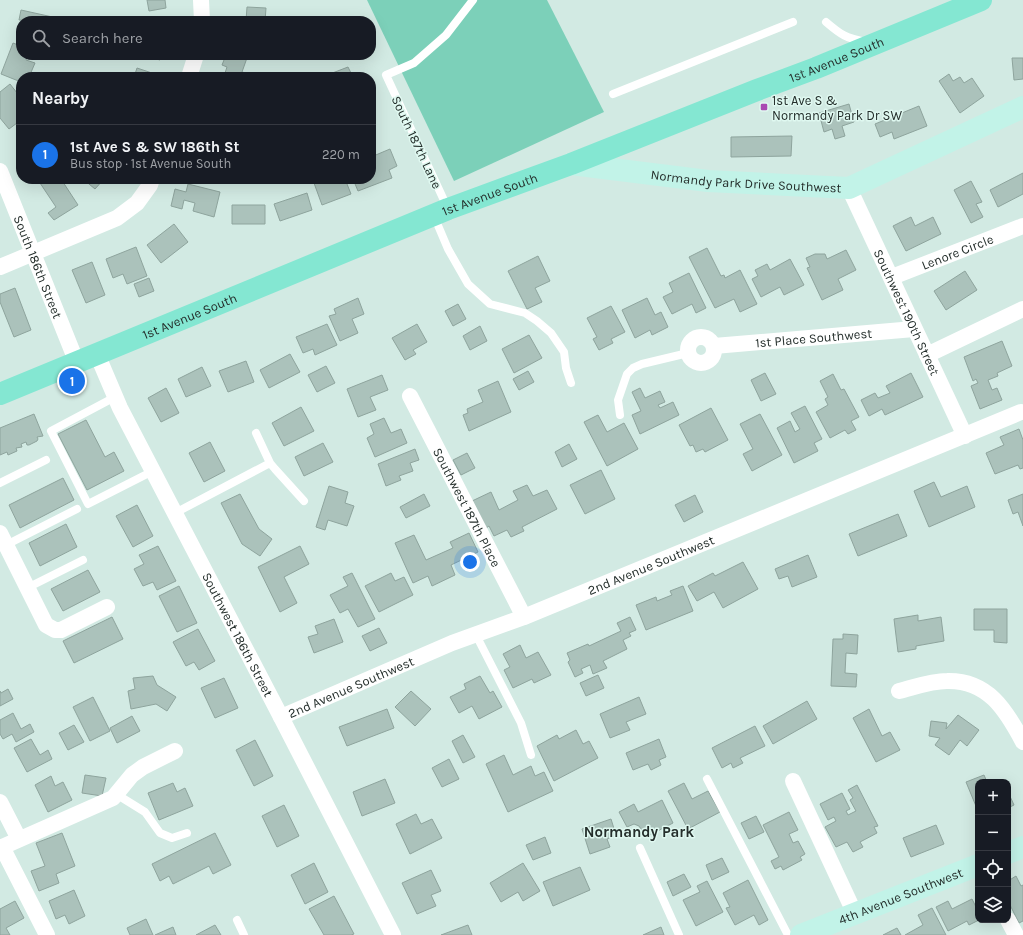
<!DOCTYPE html>
<meta charset="utf-8">
<style>
:root{--surface:#171b24;--page:#20242c;--text:#f1f3f6;--muted:#9ea1a6;--line:#363941;--accent:#1a73e8}
body{margin:0;font-family:Karla,sans-serif;background:var(--page);color:var(--text)}
.controls{position:absolute;right:12px;bottom:12px;display:grid;overflow:hidden;border-radius:8px;box-shadow:0 4px 16px #0002}
.controls button{width:36px;height:36px;display:grid;place-items:center;padding:0;border:0;border-bottom:1px solid var(--line);background:var(--surface);color:var(--text);font:20px sans-serif}
.you{position:absolute;left:470px;top:562px;width:14px;height:14px;margin:-10px;border:3px solid #fff;border-radius:50%;background:#1a73e8;box-shadow:0 0 0 6px #1a73e833}
.badge{display:grid;place-items:center;width:26px;height:26px;border-radius:50%;background:var(--accent);color:#fff;font-size:13px;font-weight:700}
.pin{position:absolute;translate:-50% -50%;border:2px solid #fff;box-shadow:0 1px 4px #0006}
.list{margin:0;padding:0;list-style:none}
h2{display:flex;justify-content:space-between;align-items:center;height:52px;margin:0;padding:0 16px;font-size:17px}
h2 small{font-size:13px;font-weight:400;color:var(--muted)}
.list li{display:grid;grid-template-columns:26px 1fr auto;gap:12px;align-items:center;box-sizing:border-box;height:60px;padding:0 16px;border-top:1px solid var(--line)}
.list b{display:block;font-size:15px;white-space:nowrap}
.list p{margin:0;font-size:13px;white-space:nowrap;color:var(--muted)}
.list em{font-size:13px;font-style:normal;color:var(--muted)}
.icon{flex:none;width:22px;height:22px;fill:none;stroke:currentColor;stroke-width:2;stroke-linecap:round;stroke-linejoin:round}
.map{position:relative;flex:none;width:1023px;height:935px;overflow:hidden}
.search{position:absolute;background:var(--surface);box-shadow:0 4px 16px #0002;left:16px;top:16px;width:360px;height:44px;display:flex;align-items:center;gap:10px;box-sizing:border-box;padding:0 14px;border-radius:16px;color:var(--muted);font-size:15px}
.panel{position:absolute;background:var(--surface);box-shadow:0 4px 16px #0002;left:16px;top:72px;width:360px;height:112px;border-radius:16px}
.map>svg:first-child{display:block}
.green{fill:#7cd0b9}
.building{fill:#abc2bb;stroke:#8ea49d}
.lines{fill:none;stroke-linecap:round;stroke-linejoin:round}
.lane{stroke:#fff;stroke-width:8}
.street{stroke:#fff;stroke-width:16}
.secondary{stroke:#c2f3e8;stroke-width:22}
.primary{stroke:#84e7d2;stroke-width:22}
.poi-dot{fill:#a949b2;stroke:#dff8f0;stroke-width:1.5}
.labels{text-anchor:middle;stroke-width:3;stroke-linejoin:round;paint-order:stroke}
.street-label{font-size:13px;fill:#242e2b;stroke:#dff8f0}
.poi-label{font-size:13px;fill:#242e2b;stroke:#dff8f0;text-anchor:start}
.quarter-label{font-size:15px;font-weight:bold;fill:#242e2b;stroke:#dff8f0}
</style>
<div class="map">
<svg width="1023" height="935" viewBox="0 0 1023 935">
<rect width="100%" height="100%" fill="#d2eae3"/>
<!-- green -->
<path class="green" d="M367,0h180l57,112 -150,69z"/>
<!-- building -->
<path class="building" d="M147,0h18l1,8 -17,3z
M247,7l19,1 -1,13h-19z
M21,10l45,10v1l-47,-1z
M13,43l8,3v9h7l-2,5 9,3 -6,14h-8v5l-20,-8z
M142,55h19l-1,5z
M226,55h22l-6,17 11,3 -1,2 -28,-1 3,-9 -5,-2z
M1012,58h11v21l-9,1z
M348,67l5,10h-31z
M137,68l21,7v2h-24z
M949,74l4,7 7,-4 4,6 8,-5 12,18 -24,17 -21,-32z
M10,84l11,14v22l-12,9 -9,-11v-26z
M849,104l5,18 -12,4 3,10 -10,3 -3,-10 -8,3 -5,-19z
M919,106l8,20 -33,13 -2,-7 -12,5 -5,-13z
M792,136l-1,20 -60,1v-20z
M390,149l7,17 -8,4 3,8 -34,13 -5,-12h18v-22z
M1023,173v21l-25,13 -8,-17z
M47,179h14l17,26 -24,15 -6,-7 8,-6 -16,-24z
M83,179h21l-9,10z
M326,179h19l6,15 -29,11 -8,-22z
M971,181l11,21 -6,2 7,13 -12,6 -17,-33z
M188,184l32,8 -6,25 -21,-6 2,-8 -11,-3 -2,9 -11,-3 4,-17 11,3z
M307,193l5,17 -32,11 -6,-17z
M232,205h33v19h-33z
M911,217l4,9 18,-9 8,17 -35,17 -13,-25z
M174,224l14,18 -27,21 -14,-18z
M136,247l11,29 -20,8 -4,-10 -10,4 -7,-19z
M707,248l14,28 3,-1 1,3 15,-8 17,34 -17,8 -6,-13 -19,9 -26,-51z
M846,250l10,20 -18,9 5,11 -21,10 -15,-32 3,-1 -4,-9 9,-4h10l2,5z
M538,256l12,25 -15,7 7,14 -15,7 -19,-38z
M790,259l14,26 -20,10 -4,-8 -19,10 -9,-18 6,-3 -3,-6 12,-6 3,6z
M92,262l13,33 -19,8 -14,-33z
M965,271l12,19 -31,20 -12,-19z
M689,273l17,35 -10,5 -4,-9 -20,10 -9,-17 10,-5 -4,-9z
M149,278l5,13 -15,6 -5,-13z
M15,288l16,42 -17,7 -14,-35v-8z
M358,298l6,16 -12,5 6,14 -18,8 -11,-25 7,-2 -2,-5z
M647,298l8,17 6,-3 7,15 -16,8 -2,-5 -15,8 -13,-28z
M458,304l8,15 -13,7 -8,-15z
M611,306l14,26 -14,7 2,4 -14,7 -6,-11 4,-2 -10,-19z
M327,324l10,21 -22,10 -2,-6 -10,4 -7,-16z
M417,324l10,18 -14,8 3,4 -11,6 -13,-22z
M480,326l7,15 -17,9 -7,-14z
M529,335l13,23 -28,15 -12,-24z
M1002,341l10,25 -15,7 1,3 -10,4 4,10 5,-2 5,12 -22,9 -9,-23 7,-3 -2,-4 -3,2 -9,-24z
M290,354l10,18 -31,16 -9,-18z
M246,361l8,21 -26,10 -9,-21z
M326,366l9,17 -18,9 -9,-17z
M202,367l9,19 -25,11 -8,-18z
M528,371l6,11 -15,8 -6,-11z
M765,373l11,21 -15,7 -10,-21z
M911,373l12,24 -38,18 -3,-6 -13,7 -8,-16 14,-7 3,5 12,-5 -4,-7z
M833,374l8,16 3,-1 15,28 -8,4 5,9 -8,4 -3,-4 -15,8 -14,-26 12,-7 -3,-6 3,-2 -8,-16z
M382,375l6,15 -18,7 6,13 -18,7 -11,-28z
M498,381l13,31 -42,19 -6,-16 5,-2 -1,-4 16,-7 -5,-12z
M166,388l13,25 -18,9 -13,-24z
M640,388l5,10 15,-7 5,11 -7,3 2,3 13,-6 6,13 -39,19 -8,-19 9,-4 -9,-19z
M805,406l17,33 -8,4 4,8 -24,12 -17,-35 13,-7 5,11 5,-3 -9,-16z
M301,407l13,24 -30,15 -12,-23z
M711,408l17,32 -23,12 -2,-3 -7,3 -3,-7 -3,1 -11,-21z
M34,414l9,22 -6,1 1,2 -1,2 -8,4h-2l-1,-3 -5,2 1,3 -6,1 1,3 -9,4 -1,-3 -7,3v-27z
M760,414l22,41 -30,16 -9,-17 10,-5 -13,-25z
M598,415l9,17 17,-9 14,26 -31,17 -23,-44z
M384,418l7,15 10,-4 6,14 -32,14 -8,-19 7,-4 -4,-10z
M86,420l19,37 9,-5 10,19 -37,19 -29,-56z
M1019,429l4,11v28l-3,1 -2,-4 -23,9 -9,-21 18,-8 -4,-8z
M210,442l15,29 -21,11 -15,-29z
M323,443l10,19 -29,14 -9,-19z
M569,444l8,15 -15,8 -7,-15z
M415,449l4,11 -9,3 3,8 -14,5 2,4 -15,6 -8,-22z
M467,453l8,15 -14,7 -8,-15z
M601,470l14,29 -30,15 -15,-29z
M63,478l11,22 -54,28 -11,-23z
M934,482l7,15 26,-11 8,21 -46,20 -15,-36z
M527,485l6,11 14,-6 10,19 -35,18 2,4 -13,6 -4,-7 -13,6 -5,-10 -3,2 -14,-27 19,-9 8,18 19,-10 -5,-9z
M329,486l19,6 -3,11 9,3 -7,20 -19,-6 -3,10 -9,-3z
M240,494l19,35 13,10 -12,17 -18,-12 -21,-41z
M424,494l6,12 -24,12 -6,-11z
M1023,494v32l-5,-14 -5,2 -5,-14z
M695,495l8,17 -19,10 -9,-17z
M137,505l16,31 -20,11 -17,-31z
M898,514l9,22 -49,20 -9,-22z
M66,524l11,23 -37,19 -11,-23z
M469,533l9,19 -27,13 4,10 -23,11 -4,-10 -15,7 -18,-40 19,-8 12,25 27,-12 -3,-6z
M158,546l18,35 -19,9 -4,-8 -10,4 -9,-17 10,-5 -5,-9z
M300,546l9,18 -25,13 13,26 -17,9 -22,-45z
M808,555l9,22 -25,10 -4,-11 -9,3 -4,-10z
M743,562l15,27 -35,19 -9,-16 -17,9 -9,-15 25,-13 2,3z
M88,570l12,22 -37,19 -12,-22z
M352,573l23,46 -17,8 -10,-18 -8,4 -10,-18 18,-9 -5,-9z
M391,573l4,8 9,-4 9,18 -34,17 -14,-26z
M179,586l18,37 -20,9 -18,-36z
M683,586l10,25 -47,19 -10,-25 20,-8 1,4 15,-6 -2,-4z
M974,609h33v34l-13,-1v-12h-20z
M918,615v6l23,-4 3,24 -28,5v3l-18,3 -4,-33z
M112,617l11,22 -49,24 -11,-22z
M630,617l6,13 -7,3 2,3 -8,4 4,9 -24,12 4,7 -14,6 -3,-9 -9,4 2,4 -8,4 -7,-15 2,-2 -3,-7 21,-9 1,2 32,-15 -4,-8z
M334,619l9,23 -29,11 -6,-16 10,-3 -3,-8z
M379,628l8,15 -17,8 -8,-15z
M198,629l17,32 -16,9 -5,-8 -8,4 -13,-24z
M843,634l15,1 -1,19 -11,-1 -1,20 12,1 -1,13 -25,-1 2,-47h10z
M520,645l6,13 12,-6 13,23 -17,8 -2,-4 -19,9 -9,-18 6,-3 -7,-13z
M598,675l6,13 -18,8 -6,-13z
M153,676l4,9 19,12 -9,14 -11,-7 -25,5 -3,-18 7,-2 -2,-11z
M480,676l10,17 3,-2 9,16 -23,12 -7,-13 -13,7 -9,-16 16,-8 -2,-5z
M224,678l14,30 -23,10 -14,-30z
M8,689l5,10 -13,7v-15l1,2z
M411,691l20,18 -16,17 -20,-19z
M93,697l17,34 -20,10 -17,-34z
M639,697l7,17 -20,8 4,8 -20,8 -10,-24z
M807,701l10,18 -44,25 -10,-18z
M387,709l7,19 -47,18 -8,-19z
M869,709l13,27 8,-4 10,18 -24,12 -23,-44z
M13,713l8,16 9,-5 4,8 -18,10 -4,-8 -9,5 -3,-5v-14z
M958,715l21,15 -12,16 -7,-6 -11,15 -14,-10 5,-7 -11,-2 2,-15 16,2 -1,6z
M132,716l8,15 -23,12 -7,-15z
M74,725l10,17 -16,8 -9,-17z
M755,726l10,20 -25,12 3,5 -10,5 -2,-5 -9,5 -10,-20z
M576,730l7,14 6,-3 9,17 -44,23 -17,-35 20,-11 2,4z
M463,735l12,22 -12,6 -11,-22z
M31,739l9,16 8,-5 4,9 -25,13 -13,-24z
M659,739l7,18 -7,3 2,5 -10,5 -3,-6 -15,6 -7,-17z
M255,740l18,36 -19,10 -18,-36z
M504,755l9,20 18,-9 4,10 9,-4 9,19 -45,21 -22,-48z
M449,759l10,20 -17,8 -10,-19z
M85,775l21,3 -4,18 -20,-3z
M984,775l3,7h-9v29l-12,-29z
M51,776l4,10 8,-4 9,18 -24,12 -13,-27z
M385,779l10,24 -33,13 -9,-24z
M173,783l4,9 8,-4 8,18 -34,14 -11,-27z
M684,783l8,16 16,-8 12,21 -32,17 -20,-38z
M857,785l21,41 -4,1 3,6 -17,9 3,5 -10,5 -6,-10 -11,5 -11,-20 11,-6 -2,-4 -6,3 -8,-16 22,-11 8,16 -4,2 2,4 8,-4 -6,-11 3,-2 -5,-8z
M1008,792l6,13 -6,3z
M662,800l11,23 -27,14 -7,-11 -5,-2 -7,3 -8,-15 15,-8 4,8z
M284,805l15,31 -22,11 -15,-31z
M789,812l9,18 -9,4 4,9 5,-2 7,13 -5,3 2,3 -19,10 -2,-4 -6,3 -4,-8 8,-4 -16,-32z
M416,814l5,10 11,-5 10,19 -32,16 -14,-30z
M756,816l8,16 -15,7 -8,-16z
M611,819l5,16 -9,4 3,8 -20,7 -8,-25z
M936,825l8,19 -33,13 -8,-19z
M62,833l13,33 -19,8 3,9 -20,8 -8,-20 14,-5 -9,-23z
M215,833l16,32 -18,9 -4,-8 -36,18 -4,-8 -9,5 -8,-17z
M545,837l6,16 -18,7 -7,-15z
M722,858l7,14 -17,8 -6,-15z
M314,863l14,29 -23,12 -14,-29z
M523,863l17,28 -17,10 -5,-9 -17,10 -11,-19z
M580,867l10,23 -37,16 -10,-24z
M431,870l10,21 -10,4 5,11 -19,8 -15,-31z
M684,874l7,13 -18,9 -6,-14z
M1016,876l5,10 2,-1v36l-4,2 -11,-22v-20z
M748,880l20,40 -9,5 -5,-10 -19,10 -9,-17 4,-1 -7,-14z
M707,881l16,31 -27,14 -13,-26 17,-8 -3,-6z
M74,890l11,26 -16,8 -4,-9 -9,4 -7,-18z
M334,896l20,38 -3,1h-27l-15,-26z
M972,899l6,12 1,9 -10,5 -2,-4 -19,10 -12,-24 12,-6 4,8z
M15,901l9,17 -18,10 4,7h-10v-26z
M932,908l14,27h-41l18,-10 -5,-10z
M146,919l7,16h-23l-3,-7z
M215,925l6,10h-25z
M468,925l4,10h-31z
M173,927l3,8h-21z
M661,927l3,8h-21z
M897,928l4,7h-18z"/>
<g class="lines">
<!-- lane -->
<path class="lane" d="M826,22c15,13 20,16 40,20
M613,94l180,-72
M448,209l-62,-134 28,-12 32,-28 27,-35
M434,216l14,33 20,35 22,20 35,9 12,8 14,12 13,19 2,16 5,15
M115,397l-64,34 37,73 65,-33
M620,415l-2,-15 9,-26 6,-6 9,-4 46,-11
M256,433l14,30 5,6 29,32
M0,483l46,-23
M175,513l95,-50
M6,545l71,-36
M27,588l56,-28
M476,635l45,88 10,32
M707,779l81,156
M116,794l29,18 15,21 12,5 15,-5
M640,848l39,87
M237,920l7,15"/>
<!-- street -->
<g class="street">
<path d="M201,0l1,21"/>
<path d="M189,77l7,-22"/>
<path id="s1" d="M0,171l77,192"/>
<path id="s2" d="M849,188l116,248"/>
<path d="M0,267l117,-49 20,-15 13,-18 2,-6"/>
<path id="s3" d="M892,277l131,-51"/>
<circle cx="701" cy="350" r="13"/>
<path id="s4" d="M714,346l200,-17"/>
<path id="s5" d="M97,354l23,54 161,309 112,218"/>
<path d="M927,355l96,-46"/>
<path id="s6" d="M410,396l114,221"/>
<path d="M0,533l46,92 9,5h6l46,-23"/>
<path d="M899,691c16,-4 32,-10 48,-10 41,-1 59,29 76,61"/>
<path id="s7" d="M281,717l171,-74 72,-26 497,-205"/>
<path d="M793,781l62,133"/>
<path d="M0,802l19,37"/>
<path d="M2,847l45,88"/>
<path d="M0,848l113,-50 19,-23 11,-8 32,-16"/>
<path d="M1008,920l8,15"/>
</g>
<!-- secondary -->
<g class="secondary">
<path id="s8" d="M571,164l137,17 141,7 174,-81"/>
<path d="M1008,853l15,-6"/>
<path id="s9" d="M801,935l177,-70"/>
</g>
<!-- primary -->
<path class="primary" id="s10" d="M0,394l448,-185 123,-45 186,-74 59,-22 165,-68"/>
</g>
<!-- markers -->
<rect class="poi-dot" x="760" y="103" width="8" height="8" rx="2"/>
<g class="labels">
<!-- street labels -->
<g class="street-label">
<text dy="5" stroke="none"><textPath href="#s10" startOffset="901">1st Avenue South</textPath></text>
<text transform="translate(417 142) rotate(65)" y="5">South 187th Lane</text>
<text dy="5" stroke="none"><textPath href="#s8" startOffset="176">Normandy Park Drive Southwest</textPath></text>
<text dy="5" stroke="none"><textPath href="#s10" startOffset="529">1st Avenue South</textPath></text>
<text dy="5" stroke="none"><textPath href="#s3" startOffset="70">Lenore Circle</textPath></text>
<text dy="5" stroke="none"><textPath href="#s1" startOffset="103">South 186th Street</textPath></text>
<text dy="5" stroke="none"><textPath href="#s2" startOffset="137">Southwest 190th Street</textPath></text>
<text dy="5" stroke="none"><textPath href="#s10" startOffset="205">1st Avenue South</textPath></text>
<text dy="5" stroke="none"><textPath href="#s4" startOffset="100">1st Place Southwest</textPath></text>
<text dy="5" stroke="none"><textPath href="#s6" startOffset="125">Southwest 187th Place</textPath></text>
<text dy="5" stroke="none"><textPath href="#s7" startOffset="400">2nd Avenue Southwest</textPath></text>
<text dy="5" stroke="none"><textPath href="#s5" startOffset="314">Southwest 186th Street</textPath></text>
<text dy="5" stroke="none"><textPath href="#s7" startOffset="76">2nd Avenue Southwest</textPath></text>
<text dy="5" stroke="none"><textPath href="#s9" startOffset="107">4th Avenue Southwest</textPath></text>
</g>
<!-- poi labels -->
<g class="poi-label">
<text x="772" y="105">1st Ave S &amp;<tspan x="772" dy="15">Normandy Park Dr SW</tspan></text>
</g>
<!-- quarter labels -->
<g class="quarter-label">
<text x="639" y="837">Normandy Park</text>
</g>
</g>
</svg>
<div class="controls">
<button>+</button>
<button>−</button>
<button><svg class="icon" aria-label="locate" viewBox="0 0 24 24"><circle cx="12" cy="12" r="6"/><path d="M12 2v4M12 18v4M2 12h4M18 12h4"/></svg></button>
<button><svg class="icon" aria-label="layers" viewBox="0 0 24 24"><path d="M12 4l9 5-9 5-9-5zM3 14l9 5 9-5"/></svg></button>
</div>
<div class="you"></div>
<div class="pin badge" style="left:72px;top:381px">1</div>
<div class="search"><svg class="icon" aria-label="search" viewBox="0 0 24 24"><circle cx="10" cy="10" r="6"/><path d="M15 15l6 6"/></svg>Search here</div>
<section class="panel">
<h2>Nearby<small></small></h2>
<ul class="list">
<li><span class="badge">1</span><div><b>1st Ave S &amp; SW 186th St</b><p>Bus stop · 1st Avenue South</p></div><em>220 m</em></li>
</ul>
</section>
</div>
